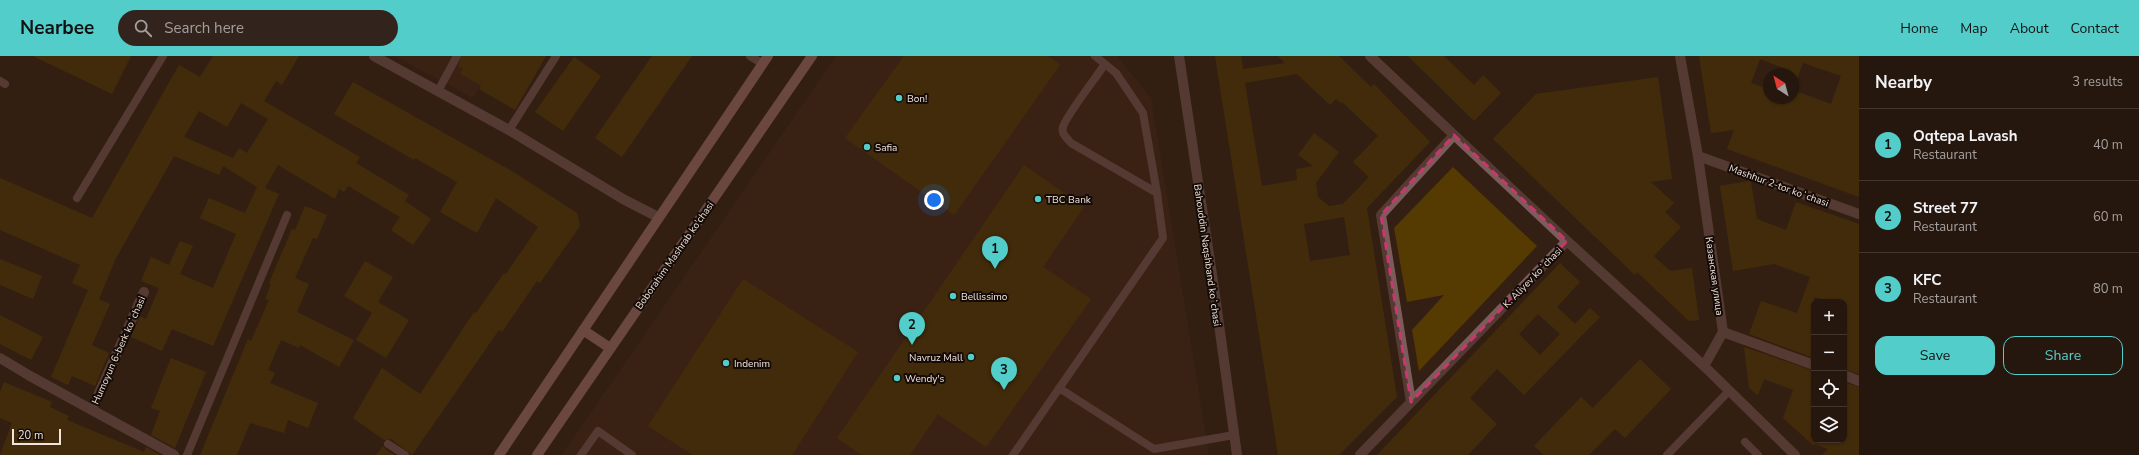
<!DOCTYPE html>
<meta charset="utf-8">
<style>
:root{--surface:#26170e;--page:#32241c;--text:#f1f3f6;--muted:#a49f9e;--line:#42362e;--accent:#53cdca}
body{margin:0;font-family:"Nunito Sans",sans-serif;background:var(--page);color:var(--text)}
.controls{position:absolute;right:12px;bottom:12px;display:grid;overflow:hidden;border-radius:8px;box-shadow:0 1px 3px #0004}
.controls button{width:36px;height:36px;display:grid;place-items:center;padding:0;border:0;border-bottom:1px solid var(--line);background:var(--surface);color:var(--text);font:20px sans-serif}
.compass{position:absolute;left:1763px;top:12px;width:36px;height:36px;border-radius:50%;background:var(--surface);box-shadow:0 1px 3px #0004;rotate:324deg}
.scale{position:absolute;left:12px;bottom:10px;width:49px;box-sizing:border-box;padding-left:4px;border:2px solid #f2e4dc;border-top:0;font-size:11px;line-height:14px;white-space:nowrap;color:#f2e4dc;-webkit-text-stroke:3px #140b07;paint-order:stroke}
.you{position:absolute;left:934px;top:144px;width:14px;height:14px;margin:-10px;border:3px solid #fff;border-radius:50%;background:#1a73e8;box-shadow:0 0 0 6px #1a73e833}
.badge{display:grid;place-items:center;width:26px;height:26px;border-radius:50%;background:var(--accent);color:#111;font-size:13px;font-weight:700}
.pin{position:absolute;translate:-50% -33px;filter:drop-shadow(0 1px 2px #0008)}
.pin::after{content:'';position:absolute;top:21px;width:14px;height:12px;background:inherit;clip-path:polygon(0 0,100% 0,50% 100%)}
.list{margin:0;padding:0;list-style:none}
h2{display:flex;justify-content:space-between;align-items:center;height:52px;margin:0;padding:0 16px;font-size:17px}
h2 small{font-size:13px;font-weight:400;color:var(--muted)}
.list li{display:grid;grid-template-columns:26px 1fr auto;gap:12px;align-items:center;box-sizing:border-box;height:72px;padding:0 16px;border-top:1px solid var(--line)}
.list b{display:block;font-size:15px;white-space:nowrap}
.list p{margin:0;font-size:13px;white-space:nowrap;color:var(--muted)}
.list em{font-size:13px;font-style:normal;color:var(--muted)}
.actions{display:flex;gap:8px;padding:12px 16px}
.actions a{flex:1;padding:9px 0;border:1px solid var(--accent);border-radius:12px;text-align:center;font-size:14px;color:var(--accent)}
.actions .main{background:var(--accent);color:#111}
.icon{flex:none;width:22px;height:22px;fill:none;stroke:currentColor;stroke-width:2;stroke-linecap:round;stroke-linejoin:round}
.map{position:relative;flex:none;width:1859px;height:399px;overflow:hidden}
header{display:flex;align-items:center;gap:24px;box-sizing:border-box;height:56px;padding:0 20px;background:var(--accent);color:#111}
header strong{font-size:19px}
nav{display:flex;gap:22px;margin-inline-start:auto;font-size:14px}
.search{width:280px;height:36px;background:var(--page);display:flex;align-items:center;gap:10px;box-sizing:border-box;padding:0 14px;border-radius:22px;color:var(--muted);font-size:15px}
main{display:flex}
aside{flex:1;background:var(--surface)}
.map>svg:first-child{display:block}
.built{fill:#412717}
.building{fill:#553b02;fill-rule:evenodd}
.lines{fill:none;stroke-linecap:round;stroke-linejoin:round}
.service{stroke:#7c5c5a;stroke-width:8}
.minor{stroke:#7c5c5a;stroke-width:10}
.tertiary{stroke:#7c5c5a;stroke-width:10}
.secondary{stroke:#ad7a77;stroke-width:10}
.marked{fill:none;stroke:#c9376e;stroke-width:3;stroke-dasharray:8 5;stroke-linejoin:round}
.poi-dot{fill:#53cdca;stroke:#140b07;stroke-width:1.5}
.labels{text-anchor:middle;stroke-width:4;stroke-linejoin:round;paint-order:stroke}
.poi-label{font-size:10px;fill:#f2e4dc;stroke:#140b07;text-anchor:start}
.street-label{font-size:10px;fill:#f2e4dc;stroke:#140b07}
</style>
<header>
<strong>Nearbee</strong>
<div class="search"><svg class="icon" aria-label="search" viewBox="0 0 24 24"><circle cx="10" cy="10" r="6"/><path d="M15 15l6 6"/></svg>Search here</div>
<nav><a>Home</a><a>Map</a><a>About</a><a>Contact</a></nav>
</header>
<main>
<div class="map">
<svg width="1859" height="399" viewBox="0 0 1859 399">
<rect width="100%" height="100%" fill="#331f13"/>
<!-- built -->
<path class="built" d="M395,0h102l-24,42z
M836,0h281l34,42 58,357h-647z"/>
<!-- building -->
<path class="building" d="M33,0h98l-19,38z
M213,0h86l-17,29 -6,-4 -12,20 96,56 -4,6 53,32 -4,6 26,18 -18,26 -22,-15 9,-13 -52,-31 -4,6 -5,-3 -4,10 -57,-34 -13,23 14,6 -66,152 -41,-17 -10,22 -31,-14 9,-21 6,3 13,-31 -18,-7 10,-24 18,8 11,-24 13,5 -13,28 33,14 23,-54 -36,-16 9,-20 36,15 12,-26 -34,-21 -4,9 -45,-19 -58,102 -17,41 11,5 -18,41 17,8 -14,33 -23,-10 -4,9 -17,-8 37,-87 -16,-7 8,-18 -80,-35v-52l92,40 87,-153 21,12zM241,47l27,16 -21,34 -8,-5 -6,10 -49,-21 15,-26 28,16z
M462,0h84l-31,54 -36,-21 2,-4 -21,-11 3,-5 -5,-3z
M652,0h40l-70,101 -27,-19z
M904,0h144l12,9 -106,150 -109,-77z
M1215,0h26l2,13 42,-6 -7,-7h61l32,31 3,-3 56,58 -63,66 30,189 -58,58h-61zM1297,18l33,31 6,-6 5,4 1,-1 36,34 -25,26 16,15 -26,27 -14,2 -11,-9 -2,-14 23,-31 -25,-19 -16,22 15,11 -17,3 1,11 -35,6 -17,-103zM1344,161l6,38 -40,6 -6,-37z
M1408,0h36l30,29 9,-10 18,18 -27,28z
M1699,0h160v141l-132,-48 7,-19 -23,3zM1760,3l26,10 -1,5h8v24h-24v-9l-18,-6zM1803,7l38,13 -10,28 -38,-14z
M574,1l27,19 -38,55 -28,-19z
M1658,21l14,102 -21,3 23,21 -9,9 16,15 -27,29 16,15 22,-3 7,52 -10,1 -52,-49 -2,3 -142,-136 43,-45z
M353,26l159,89 65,42 3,13 -40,57 -3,-2 -35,51 -3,-2 -87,125 -21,-16 -7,1 -31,-22 29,-50 38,26 54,-82 2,1 28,-40 2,1 32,-47 -42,-29 -19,35 -37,-21 17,-30 -42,-24 -1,2 -80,-46z
M1024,109l60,42 -41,60 48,32 -105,148 -48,-33 -28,41h-48l-25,-17z
M1453,111l84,79 -118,125 -7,-41 32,-35 -37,7 -13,-74z
M1749,125l2,1 6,37 29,11 10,-28 63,22v150l-15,-5v-67h-15l-15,-5v61l-65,-24 12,-33 36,12 13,-36 -36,-13 -41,7 -13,-85z
M305,150l22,9 -10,24 -4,-1 -18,40 14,6 -12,28 57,28 -15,27 -39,-22 -1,3 -18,-8 -13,30 7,3 -5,10 48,20 -10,25 -20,-8 -4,13 -34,-10 -13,32h-37l48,-116 3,2 18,-41 -4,-1 6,-15 -2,-1 23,-54 3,1z
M0,203l42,17 -9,23 -33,-14z
M365,205l28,16 -15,25 31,18 -23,38 -30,-18 16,-27 -28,-17z
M1560,207l20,19 -23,25 18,17 15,-16 10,9 -76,78 -27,-26 -27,29 27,26 -29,31h-91zM1538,258l22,20 -20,21 -21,-21z
M743,223l115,73 -66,103h-99l-45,-29z
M0,259l43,22 -12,23 -31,-16z
M1744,291l70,24v69h30v-58l15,5v68h-37l6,-6 -14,-5v2l-31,-28 10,-28 -29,-11 -6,16 -9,-7z
M171,302l35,14 -31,76 -24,-13 9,-24 -9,-3z
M1640,303l31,30 -46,49 -10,-9 -26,26h-45l-10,-9 47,-49 12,11z
M4,326l48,20 -2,5 19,9 -2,4 77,32 2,-5 14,8h-160l12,-32 -12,-5v-26z
M383,390l2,3 10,6h-19z"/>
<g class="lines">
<!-- service -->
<path class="service" d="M750,0l13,8
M1105,8c-7,11 -40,53 -42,63 -2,7 4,11 8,16l86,50
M0,25l5,3
M438,35l19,-35
M509,74l47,-74
M77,142l86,-142
M1059,332l95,61 80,-14
M1745,386l13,13
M388,388l17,11
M187,399l100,-240
M581,399l17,-24 34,24
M1013,399l150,-217 -6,-45 -14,-80 -27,-40 -21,-17
M1667,399l62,-64"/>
<!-- minor -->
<path class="minor" d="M374,0l135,74 114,69 35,18
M1179,0l34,225 24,174
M1698,100l161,58
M1567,185l137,125
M1723,276l91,33
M0,302l30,18 144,79
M1844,319l15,6
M1411,346l-30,-187 73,-80
M92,353l52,-117
M1360,399l207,-214 -197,-185"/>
<!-- tertiary -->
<path class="tertiary" d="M1680,0l18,100 25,176 -19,34 91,89"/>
<!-- secondary -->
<path class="secondary" d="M583,274l27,18
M499,399l269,-399
M537,399l275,-399"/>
</g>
<!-- marked area -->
<path d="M0 0H1859V399H0ZM1454,79l113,106 -156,161 -30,-187z" fill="#331f13" fill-opacity=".55" fill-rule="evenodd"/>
<path class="marked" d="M1454,79l113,106 -156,161 -30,-187z"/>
<!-- markers -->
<g class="poi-dot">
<circle cx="899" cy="42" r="4"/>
<circle cx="867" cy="91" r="4"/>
<circle cx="1038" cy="143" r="4"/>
<circle cx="953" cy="240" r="4"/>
<circle cx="971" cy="301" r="4"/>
<circle cx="726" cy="307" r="4"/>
<circle cx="897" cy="322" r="4"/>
</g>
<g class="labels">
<!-- poi labels -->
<g class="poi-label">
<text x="907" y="46">Bon!</text>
<text x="875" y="95">Safia</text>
<text x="1046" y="147">TBC Bank</text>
<text x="961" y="244">Bellissimo</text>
<text x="963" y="305" text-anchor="end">Navruz Mall</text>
<text x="734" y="311">Indenim</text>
<text x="905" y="326">Wendy's</text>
</g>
<!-- street labels -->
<g class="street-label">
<text transform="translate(1779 129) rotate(20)" y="4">Mashhur 2-tor koʻchasi</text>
<text transform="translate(674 199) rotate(-55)" y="4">Boborahim Mashrab ko'chasi</text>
<text transform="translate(1208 199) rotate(82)" y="4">Bahouddin Naqshband koʻchasi</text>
<text transform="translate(1715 220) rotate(82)" y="4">Казанская улица</text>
<text transform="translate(1532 221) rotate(-46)" y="4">K. Aliyev koʻchasi</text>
<text transform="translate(118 294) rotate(-66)" y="4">Humoyun 6-berk koʻchasi</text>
</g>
</g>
</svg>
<div class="controls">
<button>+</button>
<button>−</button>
<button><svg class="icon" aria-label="locate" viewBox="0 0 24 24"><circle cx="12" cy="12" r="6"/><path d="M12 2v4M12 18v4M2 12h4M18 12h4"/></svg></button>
<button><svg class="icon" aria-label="layers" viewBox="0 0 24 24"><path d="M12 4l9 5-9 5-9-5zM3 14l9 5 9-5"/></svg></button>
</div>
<svg class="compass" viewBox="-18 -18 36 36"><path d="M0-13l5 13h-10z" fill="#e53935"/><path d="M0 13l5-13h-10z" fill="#a49f9e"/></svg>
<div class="scale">20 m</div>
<div class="you"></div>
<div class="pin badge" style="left:995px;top:213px">1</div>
<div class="pin badge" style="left:912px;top:289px">2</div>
<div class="pin badge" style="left:1004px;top:334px">3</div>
</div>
<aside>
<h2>Nearby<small>3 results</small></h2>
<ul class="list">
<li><span class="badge">1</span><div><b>Oqtepa Lavash</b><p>Restaurant</p></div><em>40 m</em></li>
<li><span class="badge">2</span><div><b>Street 77</b><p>Restaurant</p></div><em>60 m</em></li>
<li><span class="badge">3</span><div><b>KFC</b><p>Restaurant</p></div><em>80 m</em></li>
</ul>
<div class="actions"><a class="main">Save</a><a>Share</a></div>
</aside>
</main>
